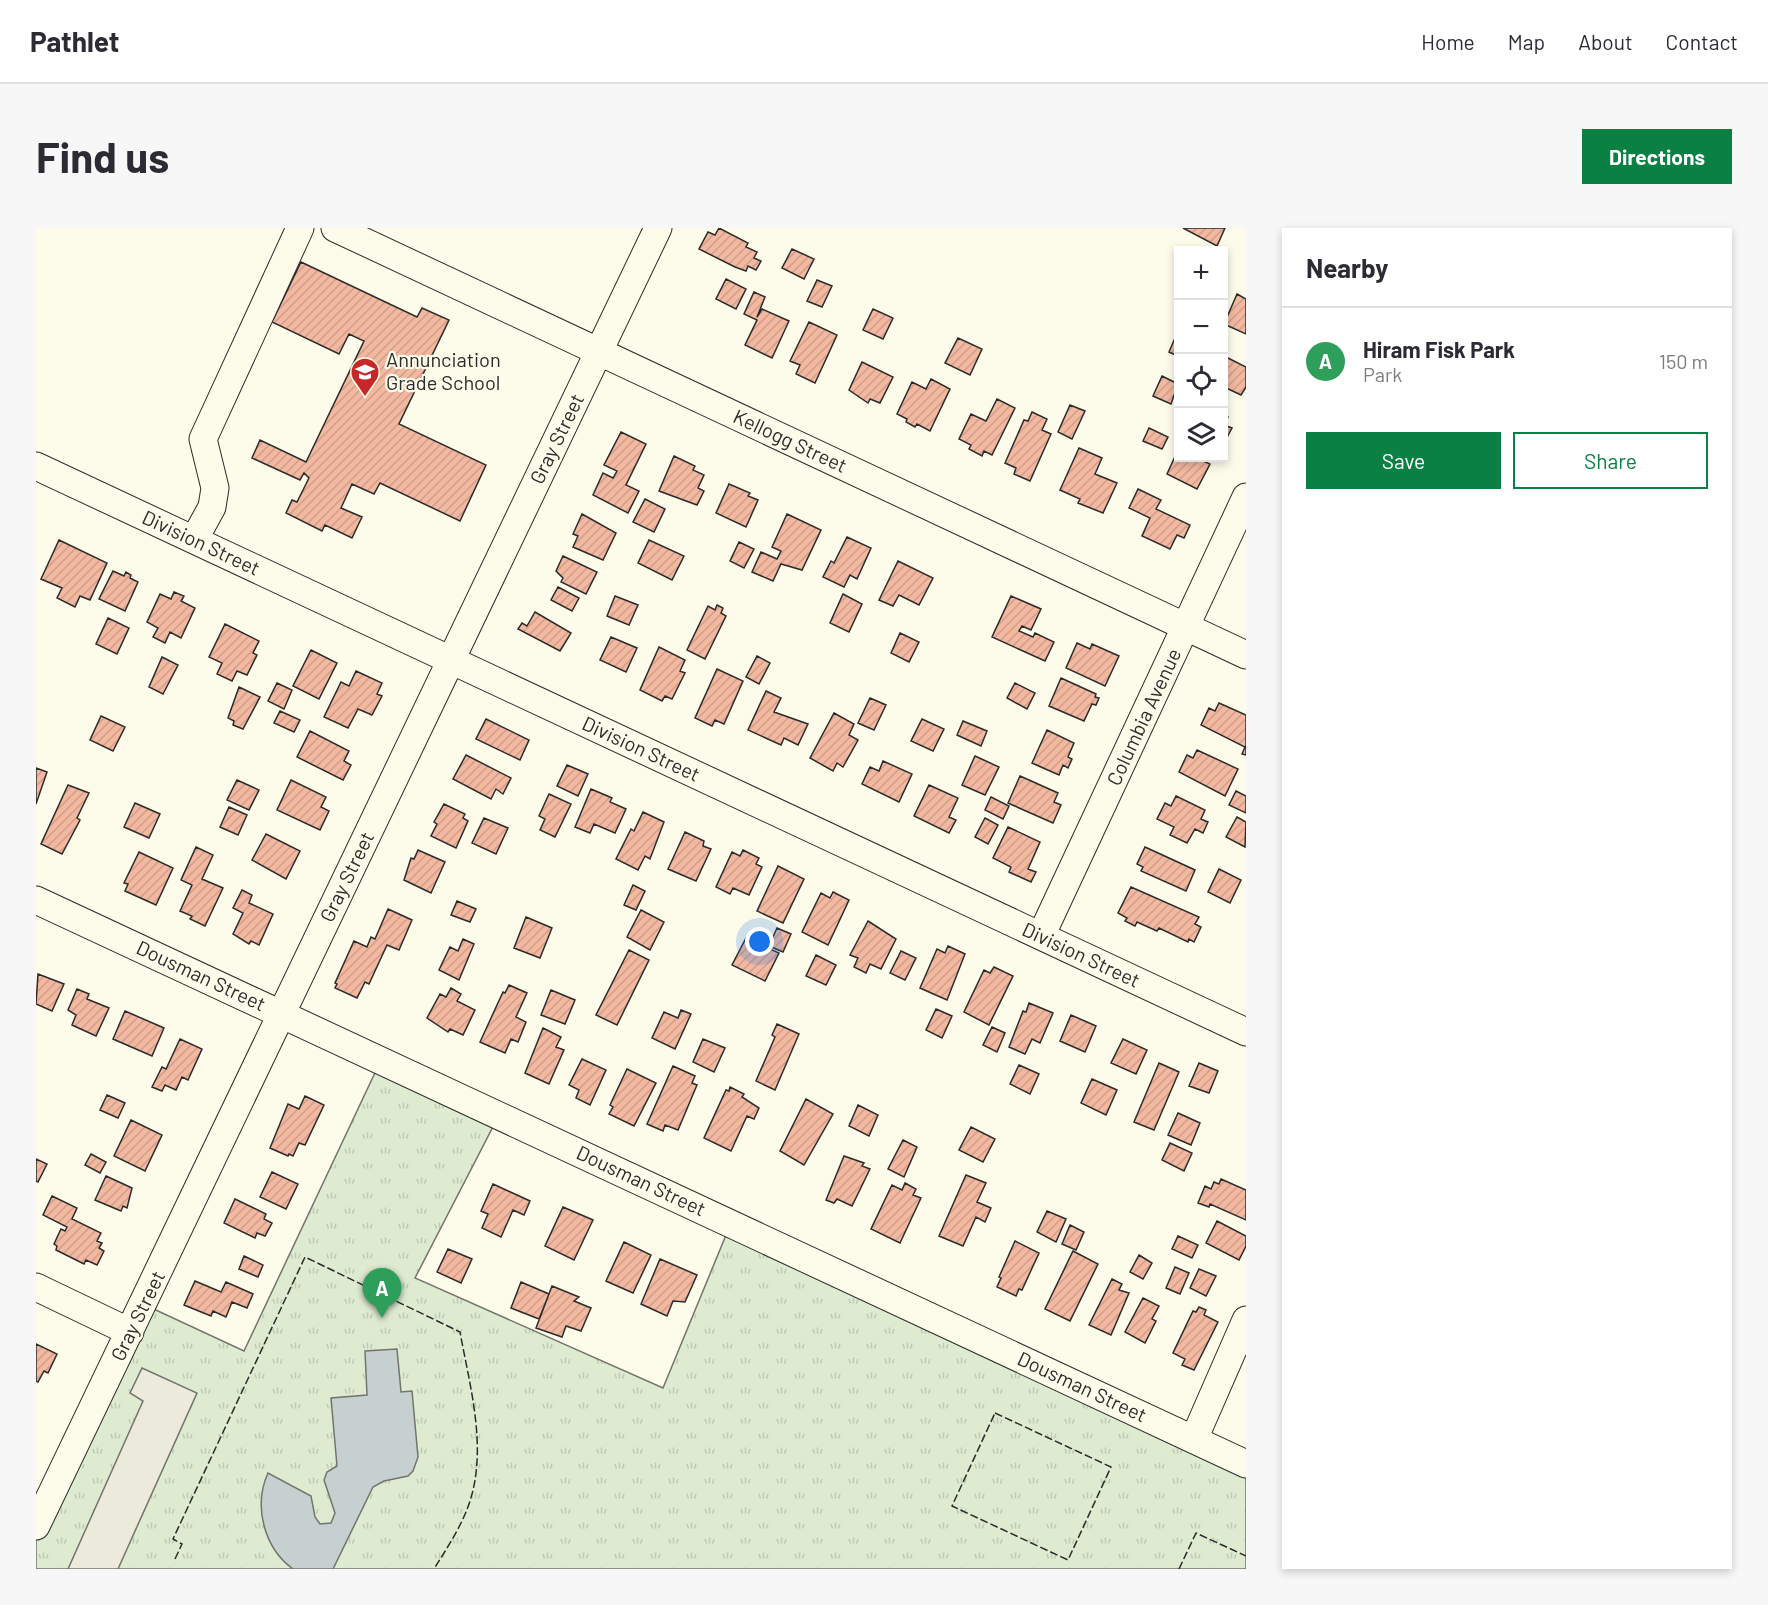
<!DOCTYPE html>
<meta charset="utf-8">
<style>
:root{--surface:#fff;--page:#f7f7f7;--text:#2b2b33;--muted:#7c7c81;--line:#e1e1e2;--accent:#0b8043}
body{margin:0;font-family:Barlow,sans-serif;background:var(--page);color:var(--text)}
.controls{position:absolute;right:18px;top:18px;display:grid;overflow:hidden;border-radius:0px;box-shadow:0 3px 9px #0003}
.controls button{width:54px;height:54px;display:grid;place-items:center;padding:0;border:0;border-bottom:2px solid var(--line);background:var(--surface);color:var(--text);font:30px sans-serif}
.you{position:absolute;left:724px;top:714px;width:21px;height:21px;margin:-15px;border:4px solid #fff;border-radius:50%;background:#1a73e8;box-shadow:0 0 0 9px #1a73e833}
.badge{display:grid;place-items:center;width:39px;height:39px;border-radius:50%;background:var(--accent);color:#fff;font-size:20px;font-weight:700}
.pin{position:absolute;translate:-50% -50px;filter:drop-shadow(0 2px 3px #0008)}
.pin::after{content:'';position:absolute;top:32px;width:21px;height:18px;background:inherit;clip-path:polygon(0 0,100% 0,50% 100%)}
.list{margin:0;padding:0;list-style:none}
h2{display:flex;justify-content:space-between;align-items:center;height:78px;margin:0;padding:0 24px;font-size:26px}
h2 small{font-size:20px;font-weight:400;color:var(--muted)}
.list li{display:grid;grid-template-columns:39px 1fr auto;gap:18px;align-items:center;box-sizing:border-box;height:108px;padding:0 24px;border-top:2px solid var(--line)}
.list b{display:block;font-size:22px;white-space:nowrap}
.list p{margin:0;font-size:20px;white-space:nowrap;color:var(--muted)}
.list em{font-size:20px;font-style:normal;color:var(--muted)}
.actions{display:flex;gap:12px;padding:18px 24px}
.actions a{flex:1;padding:14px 0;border:2px solid var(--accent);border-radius:0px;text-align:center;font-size:21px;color:var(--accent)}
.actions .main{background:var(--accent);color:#fff}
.icon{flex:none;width:33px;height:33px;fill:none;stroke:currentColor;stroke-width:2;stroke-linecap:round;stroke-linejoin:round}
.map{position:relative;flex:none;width:1210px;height:1341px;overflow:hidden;border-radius:0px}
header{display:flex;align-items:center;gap:36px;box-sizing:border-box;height:84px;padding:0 30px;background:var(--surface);border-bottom:2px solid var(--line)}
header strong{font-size:28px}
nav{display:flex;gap:33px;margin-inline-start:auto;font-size:21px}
.intro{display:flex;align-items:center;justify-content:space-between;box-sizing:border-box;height:144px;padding:0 36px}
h1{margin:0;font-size:42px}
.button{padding:15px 27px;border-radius:0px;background:var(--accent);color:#fff;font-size:21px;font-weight:700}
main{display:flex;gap:36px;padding:0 36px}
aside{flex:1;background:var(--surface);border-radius:0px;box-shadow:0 3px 9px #0003}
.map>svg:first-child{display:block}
.park{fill:url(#park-tufts);stroke:#74746e;stroke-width:1.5}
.parking{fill:#eceadb;stroke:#74746e;stroke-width:1.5}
.water{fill:#c7d0d0;stroke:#74746e;stroke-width:1.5}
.building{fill:url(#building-hatch);stroke:#2b2b2b;stroke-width:1.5}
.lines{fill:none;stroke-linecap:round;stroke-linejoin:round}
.minor-casing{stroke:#2b2b2b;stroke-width:29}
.minor{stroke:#fdfbea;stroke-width:27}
.fence{stroke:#2b2b2b;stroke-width:1.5;stroke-dasharray:8 3;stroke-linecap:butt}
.labels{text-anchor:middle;stroke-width:4.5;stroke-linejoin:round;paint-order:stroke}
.poi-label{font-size:20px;fill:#2b2b2b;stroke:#fdfbea;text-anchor:start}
.street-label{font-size:20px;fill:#2b2b2b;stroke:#fdfbea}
</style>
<header>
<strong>Pathlet</strong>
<nav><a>Home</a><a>Map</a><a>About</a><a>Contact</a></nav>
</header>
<div class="intro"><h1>Find us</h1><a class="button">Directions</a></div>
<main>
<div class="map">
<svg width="1210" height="1341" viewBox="0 0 1210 1341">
<defs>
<pattern id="park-tufts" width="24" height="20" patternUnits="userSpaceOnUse" patternTransform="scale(1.5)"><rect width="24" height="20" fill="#deebd1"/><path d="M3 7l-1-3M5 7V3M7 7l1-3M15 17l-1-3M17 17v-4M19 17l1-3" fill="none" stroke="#bfcab4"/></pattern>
<pattern id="building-hatch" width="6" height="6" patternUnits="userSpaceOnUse" patternTransform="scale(1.5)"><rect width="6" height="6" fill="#f2b8a0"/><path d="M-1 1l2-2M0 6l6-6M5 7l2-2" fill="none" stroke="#d09e8a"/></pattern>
</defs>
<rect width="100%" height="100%" fill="#fdfbea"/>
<!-- park -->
<path class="park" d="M345,832l118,55 -84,163 248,110 68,-165 515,241v105h-1210v-43l107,-222 101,47z"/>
<!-- parking -->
<path class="parking" d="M106,1140l55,25 -79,176h-50l75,-168 -13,-8z"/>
<!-- water -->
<path class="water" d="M361,1121l4,43 11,-1 6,66 -5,14 -5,5 -24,5 -11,6 -40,82h-40c-29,-21 -40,-63 -25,-96l43,23 4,21 5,7 11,-1 4,-10 -11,-33 3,-8 10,-6 -6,-68 36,-3 -2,-44z"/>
<!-- building -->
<path class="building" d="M683,0l29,15 -2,4 11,5 -3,6 7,3 -5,9 -8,-4 -2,5 -11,-4 -36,-18 9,-17 7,3z
M1147,0h42l-8,18z
M756,21l22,10 -10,20 -22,-11z
M265,34l116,55 5,-9 27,12 -50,104 87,41 -26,56 -80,-38 -6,11 -22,-10 -11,24 21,9 -10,21 -27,-13 -3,6 -36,-18 6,-13 5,2 12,-24 -5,-5 -4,7 -48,-22 8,-18 46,22 58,-121 -15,-7 -10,20 -67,-32z
M690,51l20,10 -10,20 -20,-10z
M781,52l15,6 -10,21 -15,-6z
M718,64l11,5 -8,20 5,-8 27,12 -17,37 -27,-13 12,-25 -13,-6z
M1201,66l9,5v35l-22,-10z
M837,81l20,9 -10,21 -20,-9z
M773,94l28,13 -22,48 -19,-9 4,-9 -10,-4z
M1142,103v25l-9,-4z
M922,110l24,11 -12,26 -25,-12z
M1188,128l22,11v20l-5,8 -17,-8z
M826,134l31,15 -13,26 -10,-4 -2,4 -19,-13z
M1126,148l16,8 -7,20 -18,-8z
M895,151l19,10 -20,42 -13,-7 -2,3 -9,-5 1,-3 -10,-5 15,-32 14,7z
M961,171l18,9 -23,47 -8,-4 -2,5 -13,-7 2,-4 -12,-6 12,-25 15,7z
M1034,177l15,6 -13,28 -14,-7z
M996,184l15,7 -5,11 9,4 -21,47 -16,-7 2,-6 -11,-5 19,-43 4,1z
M1188,187l4,2 -4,8 8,3 -7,13h-1z
M1113,200l19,9 -6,12 -19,-8z
M585,204l25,12 -20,41 13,6 -11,22 -35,-18 10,-22 10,5 4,-7 -13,-6z
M1043,220l23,10 -7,16 22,9 -14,30 -25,-10 2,-4 -20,-9z
M1142,222v8h19l13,6 -13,25 -30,-15z
M638,228l21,10 -2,4 11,5 -6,13 6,3 -7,14 -38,-14z
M693,256l21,9 -2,3 10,4 -12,27 -30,-14z
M1102,261l23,11 -5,9 34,16 -6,13 -7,-3 -7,14 -28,-13 8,-18 -21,-10z
M609,271l20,10 -11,23 -21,-10z
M546,286l34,19 -13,27 -30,-13 5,-11 -5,-2z
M751,286l34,16 -19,40 -21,-6 -8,17 -21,-9 9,-20 16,7 4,-8 -9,-4z
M811,309l24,11 -14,31 -7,-4 -6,12 -21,-10 8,-16 3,2z
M23,312l48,23 -17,37 -10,-4 -5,11 -18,-9 5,-10 -21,-9z
M613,312l35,16 -12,24 -34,-17z
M703,314l15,7 -10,19 -14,-7z
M527,328l34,16 -11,22 -25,-12 2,-4 -7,-7z
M862,333l35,17 -14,27 -20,-10 -6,11 -14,-6z
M77,343l11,5 2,-4 5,3 -1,3 8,4 -13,29 -26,-12z
M522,359l21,11 -7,13 -21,-11z
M138,364l10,4 -3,5 14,7 -14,30 -11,-6 -5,11 -12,-6 5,-9 -11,-6 13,-28 11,5z
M807,366l19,10 -13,28 -19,-9z
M579,368l23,9 -9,20 -22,-9z
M975,368l30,13 -10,21 -9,-4 -3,5 14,6 2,-4 19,9 -9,19 -53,-24z
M681,377l6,3 -2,5 5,3 -21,43 -18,-9 21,-44 7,4z
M499,384l36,21 -11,18 -42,-22 4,-6 5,3z
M72,390l21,10 -12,26 -21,-10z
M189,396l34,17 -6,12 4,2 -10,20 -10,-4 -5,10 -15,-7 5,-11 -13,-6z
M864,405l19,9 -10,20 -18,-9z
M575,409l26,11 -11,24 -26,-12z
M1041,415l13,6 2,-5 27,12 -14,30 -39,-18z
M623,419l26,13 -5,11 5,2 -13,26 -7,-3 -3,5 -22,-11z
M275,422l26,13 -18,36 -26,-13z
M721,428l13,7 -11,21 -13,-7z
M126,429l16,8 -15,29 -14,-7z
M681,441l26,12 -19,43 -9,-4 -3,6 -17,-8z
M320,443l26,12 -5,11 5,2 -10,19 -14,-6 -10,19 -24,-11 17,-35 8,4z
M1025,450l35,16 -1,3 4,1 -3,7 -4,-1 -8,17 -35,-15z
M241,455l15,7 -8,19 -16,-8z
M979,455l20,10 -8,16 -20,-11z
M203,459l21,10 -17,32 -10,-4 1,-4 -6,-3z
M730,463l15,7 -7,14 34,12 -10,21 -14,-7 -3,7 -33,-15z
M834,470l16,7 -12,25 -16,-7z
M1183,475l27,12v40l-4,-1 3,-7 -44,-22 8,-17 6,3z
M244,483l20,9 -6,12 -20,-9z
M798,485l20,11 -5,11 9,5 -15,27 -6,-4 -4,8 -23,-13z
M65,488l24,11 -12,24 -23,-11z
M450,491l43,21 -9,20 -44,-21z
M886,491l22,10 -11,22 -22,-10z
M927,493l24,10 -6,15 -24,-11z
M1011,502l27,13 -6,14 4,2 -4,9 -5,-3 -4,10 -27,-12z
M274,503l39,20 -5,10 7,4 -8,15 -46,-23z
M1161,522l41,19 -13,27 -46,-24 8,-17 6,3z
M430,527l45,23 -8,16 -7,-5 -5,10 -38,-20z
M939,528l24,11 -14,28 -23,-10z
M847,533l29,13 -13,28 -37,-18 8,-17 9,4z
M531,537l21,9 -10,22 -21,-10z
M0,540l11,4 -11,32z
M984,548l38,17 -4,9 7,3 -8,18 -45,-20z
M201,552l22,10 -10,20 -22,-10z
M255,552l35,17 -5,10 8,4 -9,19 -43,-20z
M32,557l21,8 -12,25 3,2 -18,34 -21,-10z
M893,557l29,13 -9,19 7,3 -7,13 -35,-17z
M555,561l21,9 -2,4 16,7 -11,24 -21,-9 -4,9 -15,-6z
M1200,563l10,5v17l-17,-8z
M513,566l22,10 -16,33 -15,-7 5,-11 -6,-3z
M1140,568l29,14 -4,9 7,3 -5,11 -8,-4 -8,14 -17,-8 4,-8 -17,-8 8,-16 6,3z
M955,569l18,9 -6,13 -18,-9z
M99,575l25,11 -11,24 -25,-11z
M408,576l21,10 -2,4 5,3 -12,27 -25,-12 6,-12 -3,-2z
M193,579l18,8 -9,20 -18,-8z
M607,584l21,10 -14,37 -5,-3 -7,14 -22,-11 15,-30 3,2z
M1201,589l9,5 -1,25 -19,-10z
M448,590l24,10 -12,26 -24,-11z
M949,590l13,7 -10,19 -13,-7z
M972,599l32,15 -12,27 8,3 -5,10 -22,-10 2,-5 -18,-9z
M649,604l19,9 -1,5 8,3 -15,32 -28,-12z
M230,606l34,17 -14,28 -34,-19z
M160,619l17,8 -11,24 21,9 -18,38 -15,-7 2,-3 -12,-5 12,-26 -11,-5z
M1109,619l50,23 -9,21 -45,-20 2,-4 -6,-3z
M382,622l27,12 -14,31 -27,-13 7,-22 3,1z
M707,622l16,8 -3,6 6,3 -13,28 -16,-7 -3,6 -14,-7 16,-35 8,4z
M103,624l34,16 -17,37 -31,-14 3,-7 -4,-1z
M742,638l26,13 -21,44 -26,-12z
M1183,641l22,11 -11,23 -22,-11z
M597,657l12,6 -9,19 -12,-5z
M1095,659l68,30 -4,7 6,3 -7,15 -5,-3 -1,3 -29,-14 -2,3 -20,-9 -2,4 -10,-5 2,-3 -9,-5z
M206,662l10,5 -3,8 24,11 -14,31 -8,-4 -2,3 -16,-10 10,-21 -10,-5z
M797,664l16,8 -21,45 -26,-13 19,-39 9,5z
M421,673l19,8 -6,13 -19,-7z
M352,681l24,11 -13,30 -12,-5 -18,39 -4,-2 -8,16 -22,-10 2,-4 -2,-1 19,-42 13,6 4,-10 4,2z
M605,682l23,12 -14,28 -23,-13z
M490,689l26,11 -12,30 -26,-10z
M832,693l28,18 -15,30 -11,-5 -4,9 -12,-6 4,-9 -8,-3z
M741,700l14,6 -8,18 -14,-6z
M710,710l33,15 -14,28 -33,-16z
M427,711l11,5 -15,36 -20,-10 11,-23 8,4z
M912,718l17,8 -18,46 -27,-12 17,-39 8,4z
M593,722l20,10 -32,65 -21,-10z
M865,723l15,7 -11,22 -15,-7z
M780,727l20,10 -10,20 -20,-9z
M958,739l19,9 -24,49 -25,-13 20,-42 6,3z
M2,746l26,10 -12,27 -16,-7z
M473,757l18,8 -11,24 10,5 -8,20 -7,-3 -6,14 -25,-11 23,-50 2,1z
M415,760l10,6 -4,7 18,9 -12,25 -13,-6 -2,3 -21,-14 13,-24 6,3z
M41,761l12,5 -2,5 22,9 -13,28 -24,-11 4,-10 -8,-5z
M515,762l24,10 -10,24 -24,-9z
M993,775l24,10 -13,30 -8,-4 -7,15 -16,-7 14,-36 3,1z
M900,781l16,7 -10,22 -16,-8z
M645,782l10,4 -16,35 -23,-11 12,-26 14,6z
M89,783l39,17 -12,28 -39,-17z
M1035,787l25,11 -11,26 -25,-11z
M741,796l22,10 -24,56 -19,-9 19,-44 -3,-2z
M956,799l13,6 -8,19 -14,-7z
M507,800l18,9 -5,10 8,3 -15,34 -24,-11z
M144,811l22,10 -14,31 -6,-3 -6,13 -11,-5 -3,6 -10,-4 10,-20 4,2z
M667,811l22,9 -11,24 -21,-10z
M1087,811l24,11 -11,24 -25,-11z
M546,831l24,11 -16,35 -14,-7 3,-8 -10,-5z
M1123,835l20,9 -25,58 -20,-8z
M1163,835l19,8 -9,22 -20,-7z
M983,837l20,9 -9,20 -20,-10z
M637,838l22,10 -3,7 5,2 -19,45 -13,-5 -2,6 -16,-7z
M591,841l29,14 -22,43 -25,-12 4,-7 -3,-2z
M1056,851l25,11 -11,25 -25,-12z
M694,859l14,7 -2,3 17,11 -5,11 -7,-3 -16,35 -27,-13 22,-48 3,1z
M71,867l18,8 -7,15 -18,-8z
M269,868l19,9 -19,40 -6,-2 -6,13 -4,-2 -1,2 -18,-8 18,-44 11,5z
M770,871l27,15 -29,51 -24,-14z
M822,877l20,10 -9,21 -20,-10z
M1142,885l22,10 -9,22 -23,-10z
M95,892l31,15 -17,36 -31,-15z
M935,899l24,12 -12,23 -24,-12z
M867,912l14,7 -13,30 -16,-8z
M1134,915l22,10 -8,18 -22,-11z
M55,926l15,8 -6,11 -15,-8z
M808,928l20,7 -2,3 8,3 -18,37 -15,-7 -3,4 -8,-3z
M0,931l11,5 -9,18 -2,-1z
M236,944l26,12 -12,25 -26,-12z
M930,947l20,8 -9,19 14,6 -6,14 -9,-5 -13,29 -24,-10z
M70,948l26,12 -5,20 -4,-2 -2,5 -26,-11z
M1185,951l25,11v30l-36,-16 -1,3 -11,-4 7,-17 6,3 3,-7 5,2z
M869,955l11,6 -3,6 8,3 -21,45 -29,-14 21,-44 10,5z
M457,956l37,17 -6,14 -11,-5 -12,27 -19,-9 6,-14 -7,-3z
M16,968l25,12 -5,11 29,14 -4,8 5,2 -3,5 5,3 -7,14 -11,-5 -2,4 -28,-14 1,-4 -3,-2 7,-15 4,2 2,-4 -24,-12z
M199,971l31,15 -2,5 8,4 -7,13 -8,-3 -2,5 -31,-15z
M527,979l30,13 -19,40 -29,-14z
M1011,983l19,8 -10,23 -19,-10z
M1181,993l29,15v10l-7,14 -33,-17z
M1034,997l14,7 -8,18 -14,-6z
M1142,1008l20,9 -6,13 -20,-9z
M979,1013l24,12 -17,37 -3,-1 -3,7 -19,-9 4,-9 -2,-1z
M588,1014l27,13 -18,38 -27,-12z
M412,1021l24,10 -11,24 -24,-11z
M1037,1023l25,13 -28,57 -25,-12z
M1103,1027l13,8 -9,16 -13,-7z
M208,1028l19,9 -5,12 -19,-8z
M624,1031l37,16 -12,27 -12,-1 -6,15 -26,-12z
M1139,1039l14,6 -9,21 -14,-6z
M1163,1041l17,7 -10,20 -16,-8z
M1076,1051l10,5 -3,6 10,3 -18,42 -22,-10z
M159,1053l26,11 5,-10 27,12 -6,14 -15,-6 -6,15 -13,-6 -2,5 -27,-11z
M485,1054l28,12 -10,25 -28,-11z
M516,1058l27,11 -5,4 17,7 -10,23 -15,-5 -4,11 -26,-9z
M1107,1070l16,8 -7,13 4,2 -11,22 -20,-11z
M1163,1079l7,3 -2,5 14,7 -24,48 -12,-5 3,-6 -12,-6 20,-42 3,1z
M0,1116l21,10 -9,19 -4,-2 -6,11 -2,-1z"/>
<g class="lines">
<!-- minor casing -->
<g class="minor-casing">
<path id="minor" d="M299,0l911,427
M0,238l1210,566
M158,312l18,-33 3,-19 -12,-49 97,-211
M0,672l1210,564
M1005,708l205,-439
M0,1059l94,45
M1158,1211l52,-119
M0,1298l622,-1298"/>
</g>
<!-- minor -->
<use href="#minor" class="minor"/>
<!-- fence -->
<path class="fence" d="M959,1185l116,54 -43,93 -116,-54z
M139,1331l7,-15 -9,-5 132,-282 155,75c10,55 28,117 9,172 -8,23 -22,44 -35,65
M1143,1341l17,-36 50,23"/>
</g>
<!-- icons -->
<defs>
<g id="school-pin" transform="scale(1.5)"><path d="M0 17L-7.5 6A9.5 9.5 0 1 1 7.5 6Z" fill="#c62828" stroke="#fdfbea"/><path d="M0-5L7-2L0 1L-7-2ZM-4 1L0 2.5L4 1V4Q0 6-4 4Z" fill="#fff"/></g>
</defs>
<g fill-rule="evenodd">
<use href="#school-pin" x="329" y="144"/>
</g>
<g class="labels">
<!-- poi labels -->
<g class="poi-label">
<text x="350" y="139">Annunciation<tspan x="350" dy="23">Grade School</tspan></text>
</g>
<!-- street labels -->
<g class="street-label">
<text transform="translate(521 211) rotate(-64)" y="7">Gray Street</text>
<text transform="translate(754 213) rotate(25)" y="7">Kellogg Street</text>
<text transform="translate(165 315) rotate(25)" y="7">Division Street</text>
<text transform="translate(1108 489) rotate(-65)" y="7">Columbia Avenue</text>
<text transform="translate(605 521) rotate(25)" y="7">Division Street</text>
<text transform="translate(311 649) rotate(-64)" y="7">Gray Street</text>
<text transform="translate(1045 727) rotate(25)" y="7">Division Street</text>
<text transform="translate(165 748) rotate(25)" y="7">Dousman Street</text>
<text transform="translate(605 953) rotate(25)" y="7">Dousman Street</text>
<text transform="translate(102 1088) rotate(-64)" y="7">Gray Street</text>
<text transform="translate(1046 1159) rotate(25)" y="7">Dousman Street</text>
</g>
</g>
</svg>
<div class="controls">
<button>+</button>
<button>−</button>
<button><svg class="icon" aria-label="locate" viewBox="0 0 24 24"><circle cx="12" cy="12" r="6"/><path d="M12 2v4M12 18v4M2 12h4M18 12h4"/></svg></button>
<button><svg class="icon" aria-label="layers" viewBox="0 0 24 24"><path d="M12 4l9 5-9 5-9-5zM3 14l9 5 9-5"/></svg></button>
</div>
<div class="you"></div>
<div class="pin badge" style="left:346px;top:1090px;background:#2e9e5b">A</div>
</div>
<aside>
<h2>Nearby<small></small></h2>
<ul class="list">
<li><span class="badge" style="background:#2e9e5b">A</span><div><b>Hiram Fisk Park</b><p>Park</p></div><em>150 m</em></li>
</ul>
<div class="actions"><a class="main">Save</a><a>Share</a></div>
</aside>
</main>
